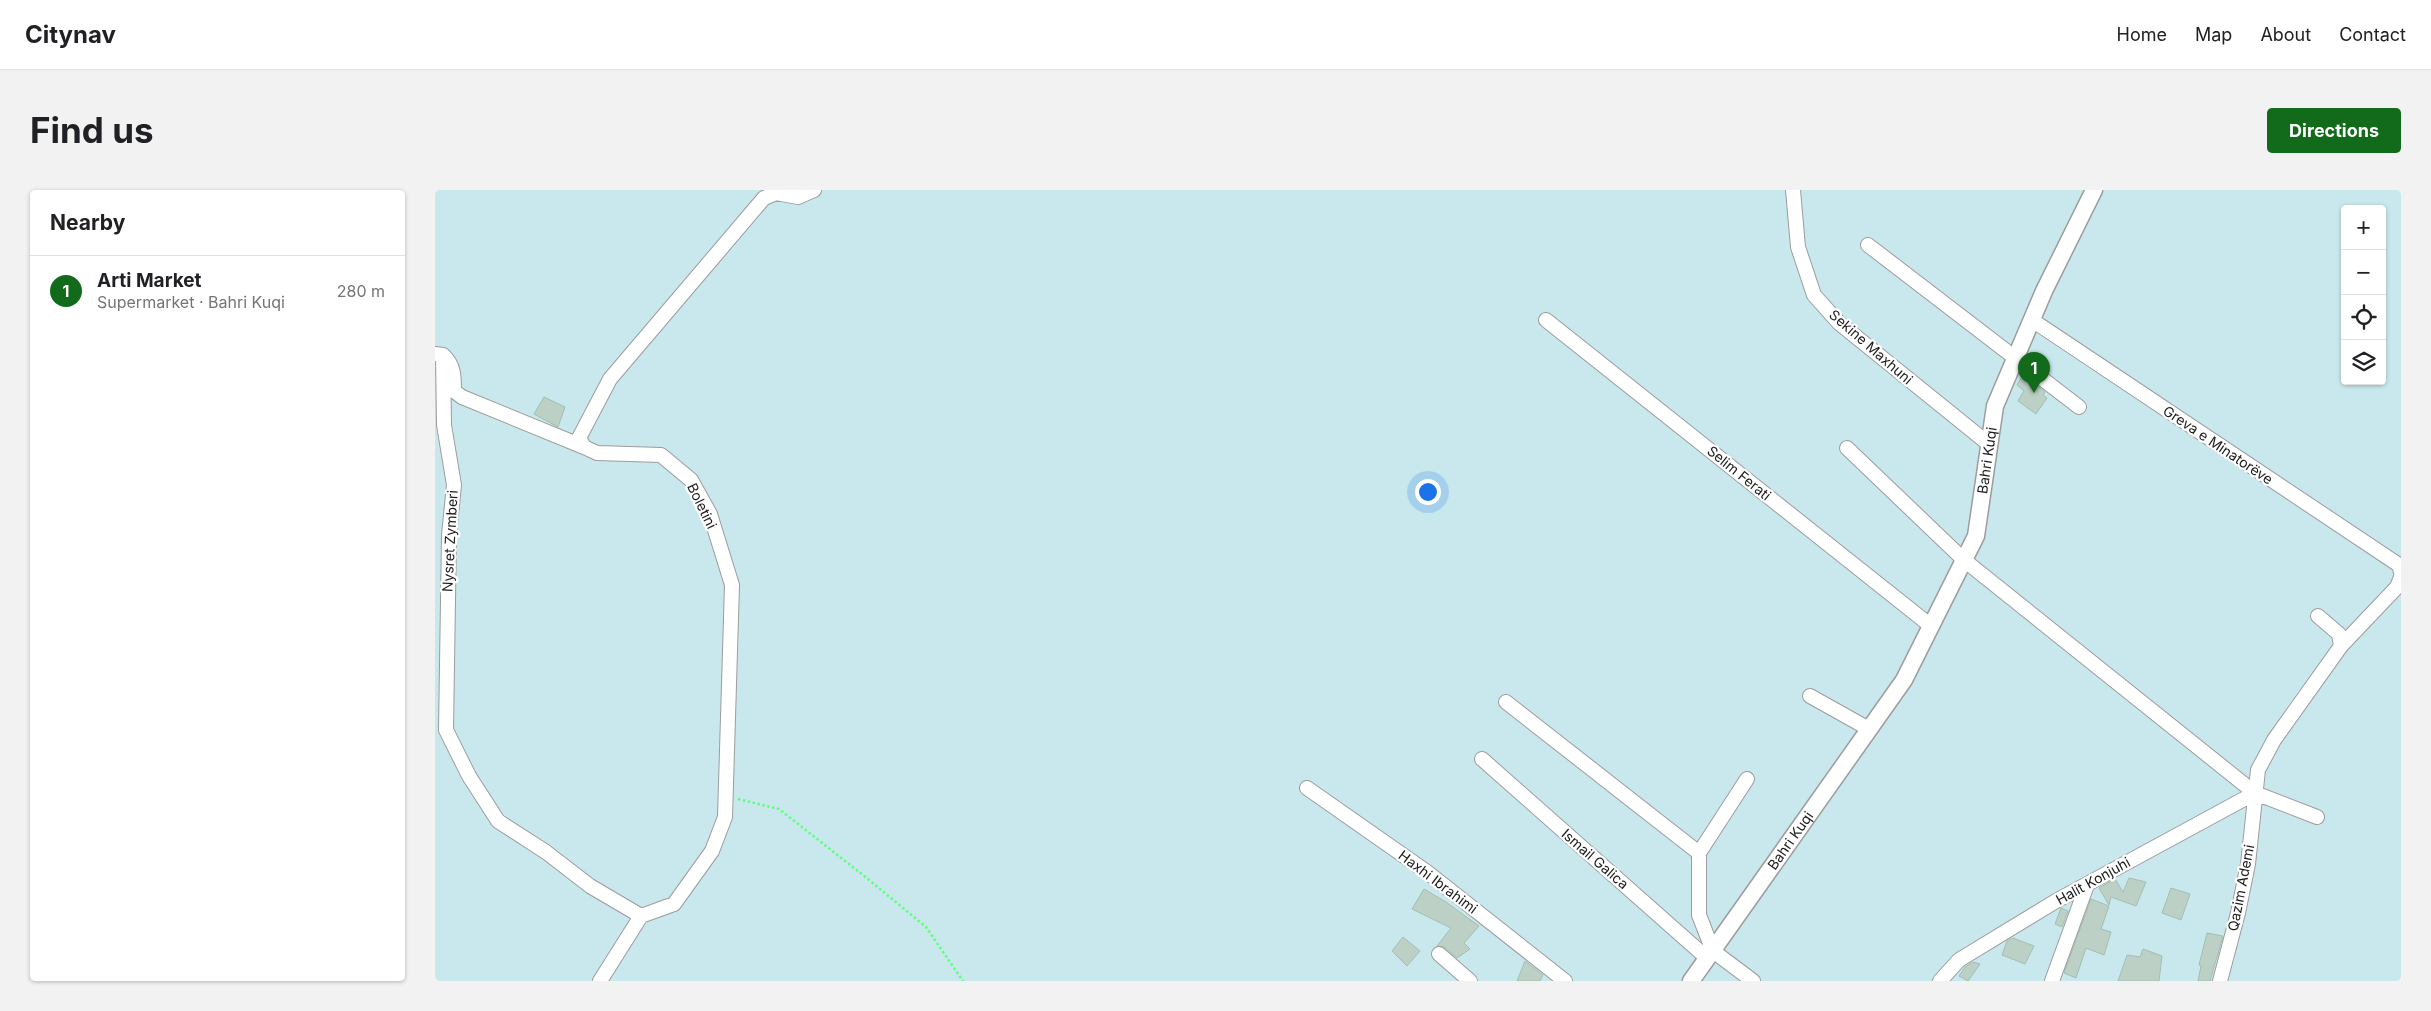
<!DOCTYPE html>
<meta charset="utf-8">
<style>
:root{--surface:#fff;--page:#f2f2f2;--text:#202124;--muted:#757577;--line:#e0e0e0;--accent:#126b1b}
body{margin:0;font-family:Inter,sans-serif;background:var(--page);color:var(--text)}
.controls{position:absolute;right:15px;top:15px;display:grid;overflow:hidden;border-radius:5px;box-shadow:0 1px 4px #0004}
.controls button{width:45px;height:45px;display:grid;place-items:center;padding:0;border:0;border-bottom:1px solid var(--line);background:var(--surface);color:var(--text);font:25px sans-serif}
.you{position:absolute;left:992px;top:301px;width:18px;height:18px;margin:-12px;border:4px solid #fff;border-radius:50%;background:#1a73e8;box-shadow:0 0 0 8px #1a73e833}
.badge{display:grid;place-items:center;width:32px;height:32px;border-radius:50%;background:var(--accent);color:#fff;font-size:16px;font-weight:700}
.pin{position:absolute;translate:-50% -41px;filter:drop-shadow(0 1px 2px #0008)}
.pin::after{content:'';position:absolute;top:26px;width:18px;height:15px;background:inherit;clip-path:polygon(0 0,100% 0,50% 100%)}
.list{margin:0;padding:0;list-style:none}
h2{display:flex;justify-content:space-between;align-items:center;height:65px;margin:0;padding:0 20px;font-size:21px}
h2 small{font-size:16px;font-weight:400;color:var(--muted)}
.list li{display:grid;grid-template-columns:32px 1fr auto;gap:15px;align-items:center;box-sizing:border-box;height:70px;padding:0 20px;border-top:1px solid var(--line)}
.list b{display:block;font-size:19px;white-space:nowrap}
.list p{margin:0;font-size:16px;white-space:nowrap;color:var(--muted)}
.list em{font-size:16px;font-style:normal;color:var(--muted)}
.icon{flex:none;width:28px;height:28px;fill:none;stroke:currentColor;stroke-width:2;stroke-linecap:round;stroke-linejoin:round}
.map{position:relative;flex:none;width:1966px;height:791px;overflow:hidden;border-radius:5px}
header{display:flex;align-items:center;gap:30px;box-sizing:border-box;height:70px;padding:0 25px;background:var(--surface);border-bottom:1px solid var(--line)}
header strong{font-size:24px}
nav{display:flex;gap:28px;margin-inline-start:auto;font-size:18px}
.intro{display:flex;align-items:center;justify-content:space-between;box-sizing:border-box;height:120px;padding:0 30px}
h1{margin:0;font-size:35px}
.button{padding:12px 22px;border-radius:5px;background:var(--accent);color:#fff;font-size:18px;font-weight:700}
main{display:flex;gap:30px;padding:0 30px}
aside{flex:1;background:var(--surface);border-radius:5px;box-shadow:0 1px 4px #0004}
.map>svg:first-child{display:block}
.farmland{fill:#c9e8ed;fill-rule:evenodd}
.building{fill:#bdd0c6;stroke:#a1bfb0}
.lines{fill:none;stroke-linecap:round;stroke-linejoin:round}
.minor-casing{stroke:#9c9c9c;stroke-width:16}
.tertiary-casing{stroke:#9c9c9c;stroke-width:19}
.path{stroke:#5eff7b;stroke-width:2.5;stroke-dasharray:2.5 2.5;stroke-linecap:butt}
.minor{stroke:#fff;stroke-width:14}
.tertiary{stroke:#fff;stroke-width:16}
.labels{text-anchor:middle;stroke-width:4.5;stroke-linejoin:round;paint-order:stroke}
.street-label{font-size:14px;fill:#1b1b1b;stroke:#fff}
</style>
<header>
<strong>Citynav</strong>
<nav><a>Home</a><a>Map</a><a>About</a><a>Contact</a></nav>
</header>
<div class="intro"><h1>Find us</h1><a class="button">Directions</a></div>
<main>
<aside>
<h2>Nearby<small></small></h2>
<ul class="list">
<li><span class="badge">1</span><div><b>Arti Market</b><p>Supermarket · Bahri Kuqi</p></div><em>280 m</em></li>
</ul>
</aside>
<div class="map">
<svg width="1966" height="791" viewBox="0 0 1966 791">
<rect width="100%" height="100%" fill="#dfede9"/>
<!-- farmland -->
<path class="farmland" d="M0,0h1966v791h-1966zM1910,19h37v172h-37z"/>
<!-- building -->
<path class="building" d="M1588,185l22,17 -2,3 4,3 -11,16 -18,-13 6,-10 -7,-6z
M109,207l21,10 -7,20 -24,-13z
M1694,688l17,4 -10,24 -25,-9 -2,8 -10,-17 16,-9 8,13z
M1736,698l19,6 -9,26 -19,-7z
M989,699l22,13 33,24 -15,17 6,6 -13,9 -13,-11 -7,-1 14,-18 -39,-19z
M1656,709l18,7 -8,23 10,3 -7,23 -18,-7 -10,30 -12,-5z
M1626,718l7,3 -6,16 -7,-3z
M1772,743l16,3 -13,45h-12l3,-15 -2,-1z
M968,747l17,14 -13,15 -15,-15z
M1578,748l21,8 -9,18 -23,-9 5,-14z
M1708,759l19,7 -3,25h-41l9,-26 13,2z
M1090,771l18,14 -3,6h-23z
M1538,772l7,2 -12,17 -9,-5 6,-9z"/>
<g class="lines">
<!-- minor casing -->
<g class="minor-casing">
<path id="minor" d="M1358,0l5,57 16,48 25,28 151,122
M1433,55l211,162
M1111,130l385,306
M1597,130l367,245 2,7
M0,164l8,1 1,70 10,60 -5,50 -3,195 23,46 29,45 48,31 44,34 51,30
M8,165c11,10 11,21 11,36l8,6 122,50
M1412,258l117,112 291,233 62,24
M1883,426l21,18 2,12
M1375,506l59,33
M1071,512l193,151
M1047,569l225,199
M1312,589l-48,74v62l14,36 40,30
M872,598l120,84 138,109
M206,726l33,-12 38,-53 13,-34 7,-232 -22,-71 -19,-34 -30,-25 -64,-2 -13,-6 -5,-9 31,-59 154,-181 12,-5 22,4 16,-7
M1004,764l31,27
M165,791l41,-65
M1505,791l19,-21 97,-59 199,-108
M1617,791l35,-96
M1785,791l18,-68 10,-49 10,-94 16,-30 67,-94 56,-59 4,-10"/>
</g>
<!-- tertiary casing -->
<g class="tertiary-casing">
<g id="tertiary">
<path id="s1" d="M1256,791l213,-301 72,-144 19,-130 49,-115 50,-101"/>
</g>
</g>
<!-- path -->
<path class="path" d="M303,609l41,10 89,70 58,48 37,54"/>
<!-- minor -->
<use href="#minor" class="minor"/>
<!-- tertiary -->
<use href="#tertiary" class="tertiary"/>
</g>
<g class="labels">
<!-- street labels -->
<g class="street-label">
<text transform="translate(1436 157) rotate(41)" y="5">Sekine Maxhuni</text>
<text transform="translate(1783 255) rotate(34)" y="5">Greva e Minatorëve</text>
<text dy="5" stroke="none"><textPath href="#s1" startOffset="606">Bahri Kuqi</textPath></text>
<text transform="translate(1304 283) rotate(39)" y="5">Selim Ferati</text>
<text transform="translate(267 316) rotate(64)" y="5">Boletini</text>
<text transform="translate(15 351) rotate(-87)" y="5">Nysret Zymberi</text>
<text dy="5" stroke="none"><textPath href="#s1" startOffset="172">Bahri Kuqi</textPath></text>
<text transform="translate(1160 669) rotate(41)" y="5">Ismail Galica</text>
<text transform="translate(1658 691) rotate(-29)" y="5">Halit Konjuhi</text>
<text transform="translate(1003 692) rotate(37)" y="5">Haxhi Ibrahimi</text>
<text transform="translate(1806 698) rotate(-79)" y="5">Qazim Ademi</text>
</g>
</g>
</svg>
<div class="controls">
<button>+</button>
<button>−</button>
<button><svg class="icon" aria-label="locate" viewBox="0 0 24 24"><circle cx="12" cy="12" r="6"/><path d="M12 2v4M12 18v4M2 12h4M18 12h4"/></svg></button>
<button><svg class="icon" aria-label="layers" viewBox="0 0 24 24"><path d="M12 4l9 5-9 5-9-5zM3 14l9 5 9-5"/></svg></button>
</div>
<div class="you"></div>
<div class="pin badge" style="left:1599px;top:203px">1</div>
</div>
</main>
